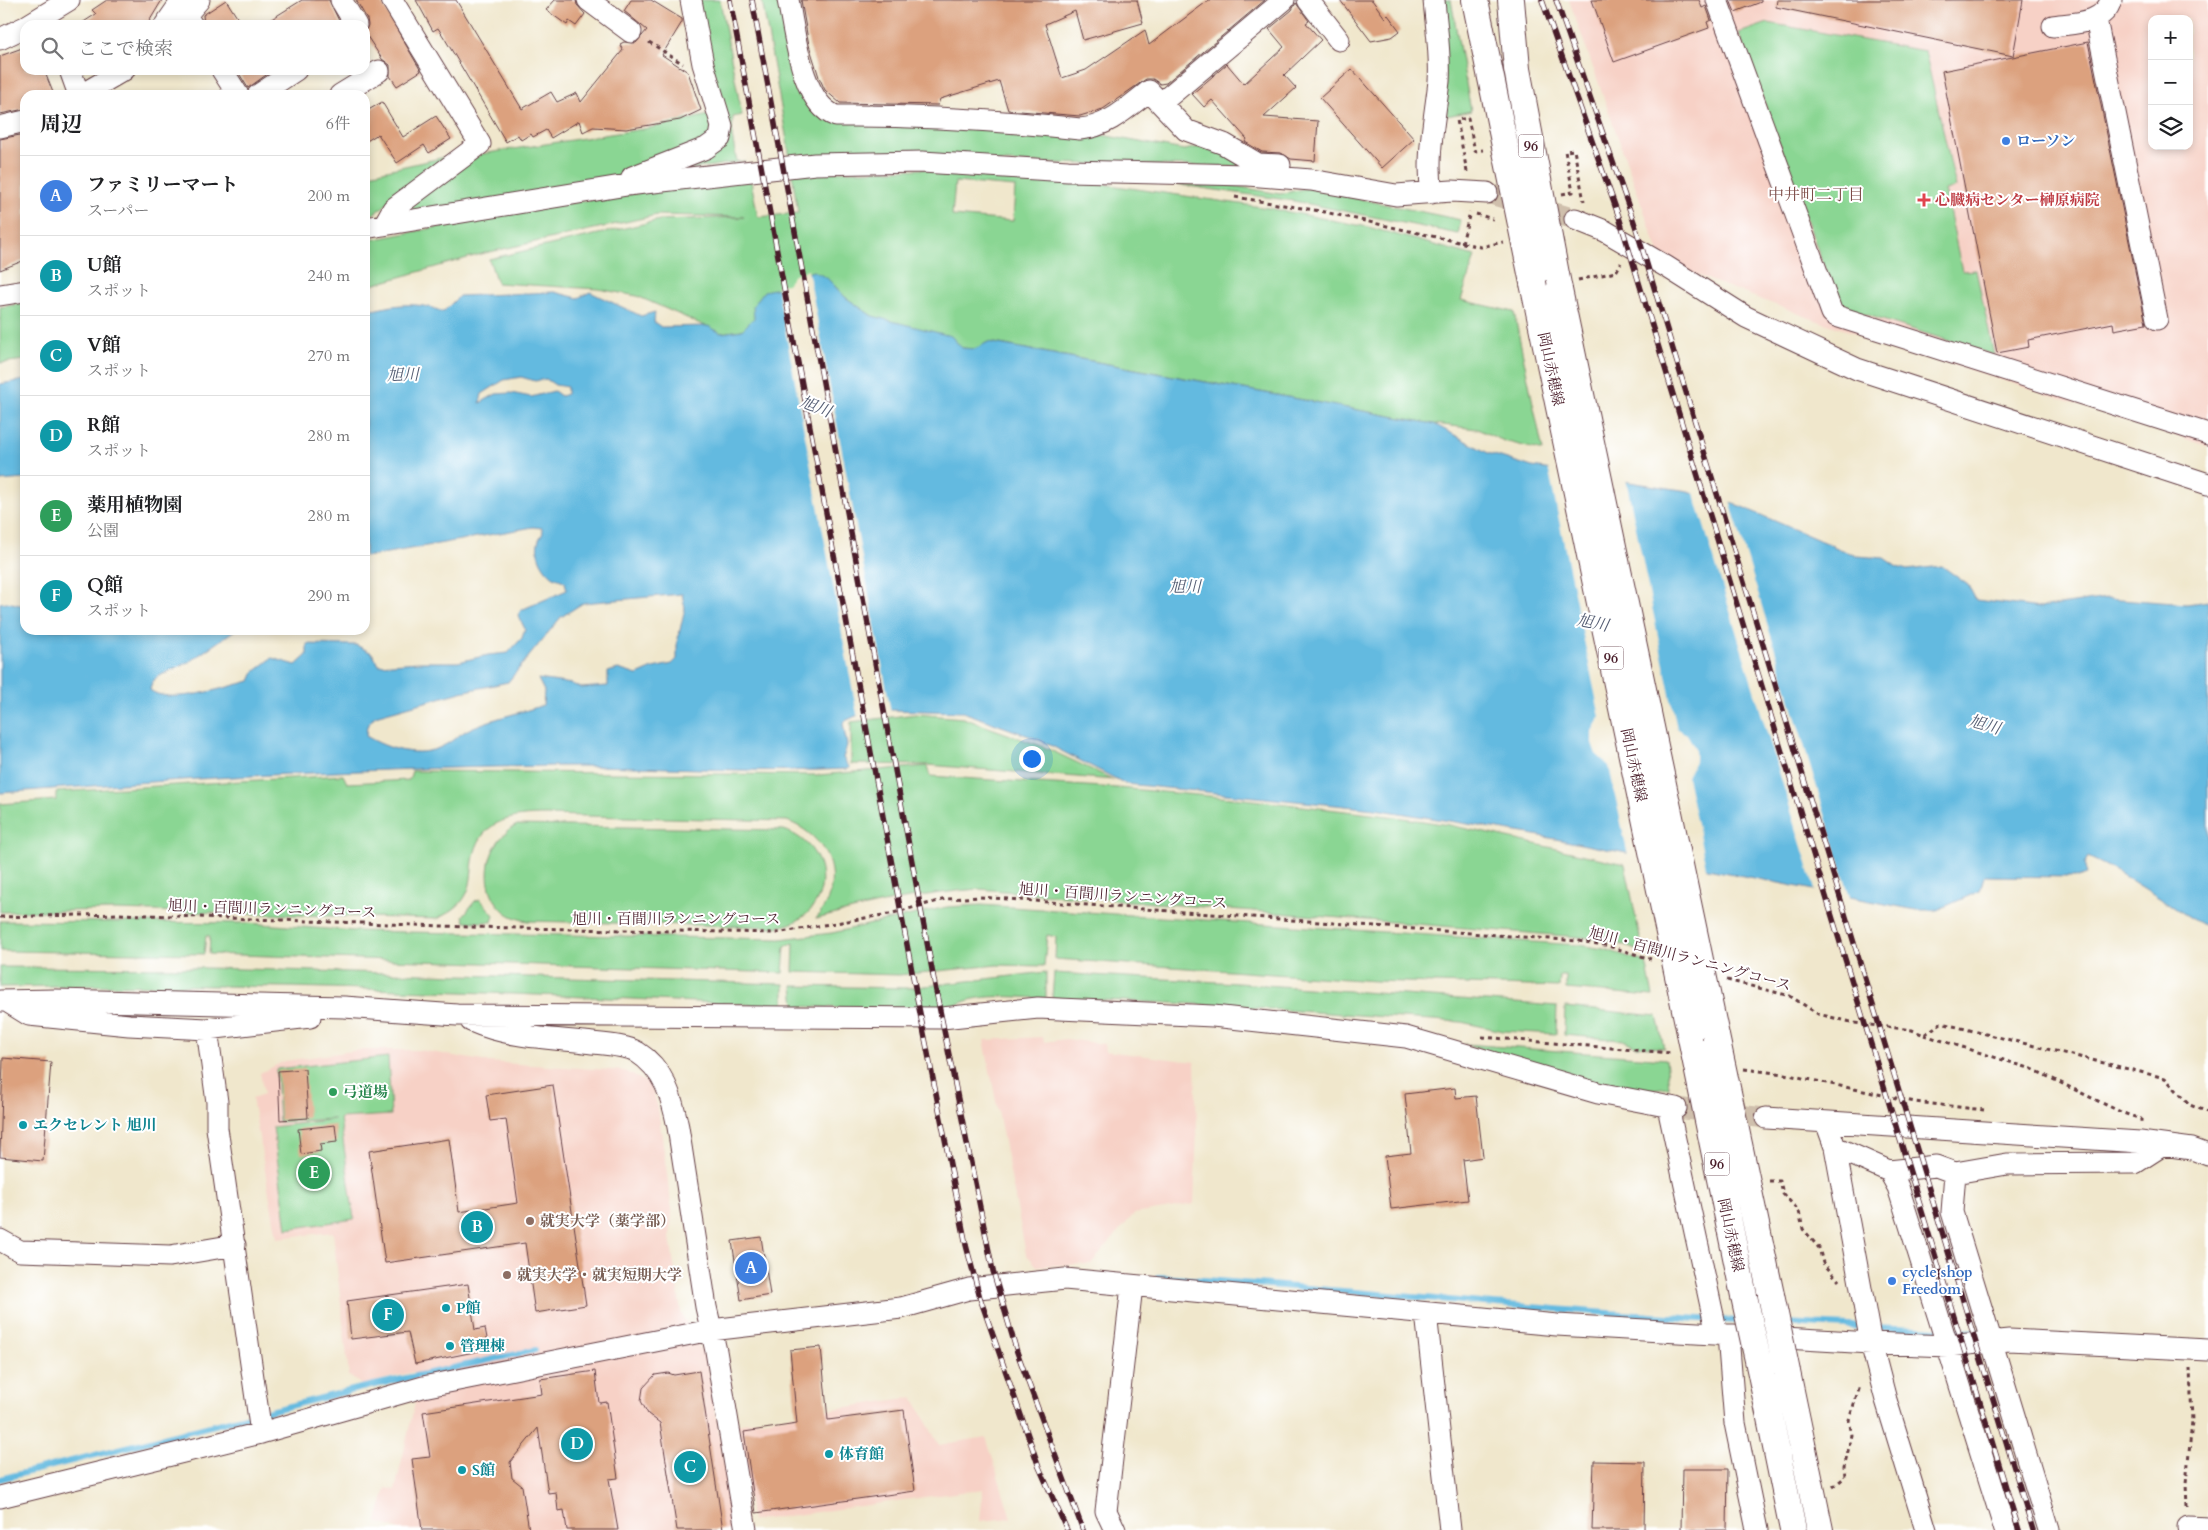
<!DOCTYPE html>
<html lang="ja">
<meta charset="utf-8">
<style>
:root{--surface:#fff;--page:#f6f6f6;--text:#202124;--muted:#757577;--line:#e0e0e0;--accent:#db2777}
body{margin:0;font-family:Cardo,"Noto Serif JP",serif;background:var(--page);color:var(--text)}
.controls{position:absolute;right:15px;top:15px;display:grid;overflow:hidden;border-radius:10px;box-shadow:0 2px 8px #0003}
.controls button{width:45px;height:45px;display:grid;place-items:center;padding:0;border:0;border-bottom:1px solid var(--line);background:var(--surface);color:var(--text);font:25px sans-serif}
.you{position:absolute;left:1031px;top:758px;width:18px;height:18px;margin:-12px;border:4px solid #fff;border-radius:50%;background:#1a73e8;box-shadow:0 0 0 8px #1a73e833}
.badge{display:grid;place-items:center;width:32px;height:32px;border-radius:50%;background:var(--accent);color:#fff;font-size:16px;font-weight:700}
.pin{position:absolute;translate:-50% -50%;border:2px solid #fff;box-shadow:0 1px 5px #0006}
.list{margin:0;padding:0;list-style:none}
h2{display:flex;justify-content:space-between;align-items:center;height:65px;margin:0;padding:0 20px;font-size:21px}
h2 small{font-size:16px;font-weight:400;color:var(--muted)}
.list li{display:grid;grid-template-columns:32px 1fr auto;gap:15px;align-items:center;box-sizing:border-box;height:80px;padding:0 20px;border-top:1px solid var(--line)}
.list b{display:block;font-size:19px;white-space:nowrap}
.list p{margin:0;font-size:16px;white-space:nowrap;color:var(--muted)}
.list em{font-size:16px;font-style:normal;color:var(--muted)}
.icon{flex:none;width:28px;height:28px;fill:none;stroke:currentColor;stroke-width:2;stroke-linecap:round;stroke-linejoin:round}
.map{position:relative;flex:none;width:2208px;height:1530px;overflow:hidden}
.search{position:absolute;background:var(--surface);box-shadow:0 2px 8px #0003;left:20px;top:20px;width:350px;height:55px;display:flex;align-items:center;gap:12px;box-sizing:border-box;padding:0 18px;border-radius:15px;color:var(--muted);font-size:19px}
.panel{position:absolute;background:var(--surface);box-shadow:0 2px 8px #0003;left:20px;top:90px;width:350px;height:545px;border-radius:15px}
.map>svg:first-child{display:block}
.built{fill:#f7d1c6;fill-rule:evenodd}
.green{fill:#8ad693;stroke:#6a7a5f;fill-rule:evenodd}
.water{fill:#63bae0;stroke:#566c86;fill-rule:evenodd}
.pier{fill:#f0e7cc}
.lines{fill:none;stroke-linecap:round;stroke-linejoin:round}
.stream{stroke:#63bae0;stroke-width:6}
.building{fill:#dca17e}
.minor-tunnel{stroke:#cfbfac;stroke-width:21;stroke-dasharray:21 11;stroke-linecap:butt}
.minor-casing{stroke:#633d43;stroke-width:23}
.major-casing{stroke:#633d43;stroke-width:28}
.path{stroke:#633d43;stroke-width:3;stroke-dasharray:4 4;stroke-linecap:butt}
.minor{stroke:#fff;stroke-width:21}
.major{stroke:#fff;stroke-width:26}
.rail-casing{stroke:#4a1f2b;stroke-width:5.5}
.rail{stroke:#fff;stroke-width:4;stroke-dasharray:11;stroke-linecap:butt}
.major-bridge-casing{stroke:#633d43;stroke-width:28;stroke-linecap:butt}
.major-bridge{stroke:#fff;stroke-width:26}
.shop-dot{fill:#3f7fe0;stroke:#fff;stroke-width:2}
.health-dot{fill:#e0444e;stroke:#fff;stroke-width:2}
.leisure-dot{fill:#2e9e5b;stroke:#fff;stroke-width:2}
.culture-dot{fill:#0f9aa8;stroke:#fff;stroke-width:2}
.education-dot{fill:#8d6e63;stroke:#fff;stroke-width:2}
.labels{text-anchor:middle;stroke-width:4;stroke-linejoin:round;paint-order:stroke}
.shield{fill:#fff;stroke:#80626b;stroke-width:1}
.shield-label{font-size:14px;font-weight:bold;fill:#4a1f2b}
.shop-label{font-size:15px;font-weight:bold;fill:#366cbe;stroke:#fff;text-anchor:start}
.health-label{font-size:15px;font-weight:bold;fill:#be3a42;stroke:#fff;text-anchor:start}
.street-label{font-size:15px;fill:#4a1f2b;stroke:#fff}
.leisure-label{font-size:15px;font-weight:bold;fill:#27864d;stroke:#fff;text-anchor:start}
.culture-label{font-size:15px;font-weight:bold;fill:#0d838f;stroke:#fff;text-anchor:start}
.education-label{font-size:15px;font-weight:bold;fill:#785e54;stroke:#fff;text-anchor:start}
.neighbourhood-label{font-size:16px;fill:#7d4c48;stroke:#fff}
.water-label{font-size:16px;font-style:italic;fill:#545d73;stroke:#fff}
</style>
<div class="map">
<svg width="2208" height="1530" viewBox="0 0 2208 1530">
<rect width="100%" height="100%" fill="#fff"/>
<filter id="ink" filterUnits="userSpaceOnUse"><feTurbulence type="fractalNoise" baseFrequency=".02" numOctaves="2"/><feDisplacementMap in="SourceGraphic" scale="10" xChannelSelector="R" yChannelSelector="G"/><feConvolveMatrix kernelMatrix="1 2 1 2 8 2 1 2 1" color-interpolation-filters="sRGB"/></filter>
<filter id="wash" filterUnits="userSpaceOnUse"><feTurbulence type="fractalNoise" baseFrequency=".0096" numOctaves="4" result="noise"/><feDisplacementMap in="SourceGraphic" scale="20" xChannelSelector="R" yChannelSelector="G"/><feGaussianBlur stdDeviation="1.12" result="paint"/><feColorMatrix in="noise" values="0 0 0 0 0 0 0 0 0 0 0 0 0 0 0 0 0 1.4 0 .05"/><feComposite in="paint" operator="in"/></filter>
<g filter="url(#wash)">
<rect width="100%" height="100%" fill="#f0e7cc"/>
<!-- built -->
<path class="built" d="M1569,0h639v446l-390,-125 -129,-49 -30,-19zM2152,19h37v127h-37z
M1043,1037l1,5 22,-3 38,5 1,7 90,11 2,67 -3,75 -60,10 -43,50 -54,2 -11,-12 -42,-214z
M359,1050h61l68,12 137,9 26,14 7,23 14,103 -2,26 11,76 14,28 12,18 28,171h-335l-23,-8 9,-34 9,2 20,-87 -2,-31 -51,13 -13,-9 -16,-144 -56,6 -25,-140 12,-4 -4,-21 25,-12z
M913,1397l26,48 47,-8 25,81 -31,3 3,-32 -231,32 -16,-97z"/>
<!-- green -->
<path class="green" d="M698,0h22l22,115 -9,2 -1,19 5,26 8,-1 -109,17 85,-31z
M762,0h22l31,107 281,27 88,16 26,-5 44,22 -464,-9z
M1441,0h10l20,111 -24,5z
M1768,23l157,28 31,136 -11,3 17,81 14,-1 18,85 -156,-49 -99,-273z
M709,115l4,23 -89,38 -221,40 -2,-7 80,-55 168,-26z
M454,155l-89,65v-45z
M922,169l146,10 200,29 100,19 107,29 -14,44 53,12 29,139 -39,-10 -27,-12 -43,-5 -445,-82 -14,7 -13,-1 -59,-23 -31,-9 -27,-19 -18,-19 -73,40 -12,12 -21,3 -84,-37 -39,-7 -101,-6 -8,-24 171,-39 84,-3 -87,-2 -172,38 -120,34v-46l178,-34 182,-27 26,1 7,36 40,-4 -6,-40zM955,182l60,5 -2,34 -61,-5z
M1166,183l42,3 16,-2 56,10 27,-6 154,32 -3,14 -164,-33z
M25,303v57l-25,3v-56z
M916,714l47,4 81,29 70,33 -186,-15 -77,-1v-42z
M927,766l3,10 187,12 126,11 153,18 53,8 176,39 18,88 -39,-13 -26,-2 -599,-48c-56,4 -108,16 -163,30 5,-8 11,-15 13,-24 10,-33 -11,-63 -42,-74l-241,-6c-36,0 -67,5 -73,46 -2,12 -1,23 -7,34 -6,12 -18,18 -29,24l-321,-9 -116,2v-108l56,-4v-8l287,-17 4,8 62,-3 3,-9 406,4z
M517,825l267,5c53,18 50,89 -7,97l-250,-6c-8,-2 -17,-4 -24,-11 -26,-24 -16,-70 14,-85z
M480,899l14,16 -2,7h-27l-2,-6 12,-15z
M981,905l597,40 26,4 42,13 7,34 -87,-7v-13h-6l-1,11 -184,-6 -320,-22 1,-22 -9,-2 -3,31 -47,-1 -98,10 -106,-3 1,-29 -9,3 -2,27 -574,-19 1,-18h-4l-2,18 -204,-3v-30l248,2 106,8 426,8 52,-6 115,-26z
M0,967l208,1 576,16v22c-261,-12 -522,-25 -784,-19z
M1046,972v26c-30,0 -69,-7 -95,10l-89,1 -67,-3 -2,-20 115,2z
M1054,973l183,10 320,23 -1,28 -53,-3 -42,-9 -267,-18 -142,-6z
M1565,1007l92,9 7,32 -28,-2 -13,-6 -59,-5z
M1465,1044l201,15 3,28 -32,4 -76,-16z
M388,1057l3,58 -51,3 14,101 -67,10 -14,-102 61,-8 -55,3 -3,-53z"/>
<!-- water -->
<path class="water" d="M813,271l14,7 18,19 27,19 79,20 11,12 13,1 13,-7 446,82 54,29 44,14 156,24 52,15 116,50 28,2 13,9 10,3 35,-4 26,19 8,15 64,8 67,-10 80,6 21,-3v327c-41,-23 -78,-52 -120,-71l-4,7 3,10 -10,3 -93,-1 -4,15 -43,19h-21l-386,-76 -155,-25 -249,-25 -86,-44 -77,-28 -74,-2 -33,6 -11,5 -2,3 4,21 -4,13 7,10 -3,1c-96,5 -197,-4 -294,-3 -184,2 -369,12 -553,27v-190l7,-1 18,4v24h210l-46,32 -32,15 -5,5 -2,8c20,16 76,-3 100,-9l4,-9 18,-14 24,7 11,-10v-11l49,1 16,8 7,12 39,-3h40l30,-7 20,-2 14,-15 3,-9 -7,-14 3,-5 46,-20 -2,-8c-5,-3 -11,-4 -14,-7 -12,-11 -19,-29 -8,-42l-1,-5 -9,-1 -168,30v-245c28,-7 51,-12 78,0l16,-16 95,-4 24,6 12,-6 51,24 14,-4 -1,10 7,5 47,-1 13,7 21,-3 12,-12 -1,-12 11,-15 25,-5 7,-9zM521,377l14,4 11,-2 9,6 12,2v7l-6,2 -7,-5 -23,6 -20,-4 -15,1 -16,9 2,-9 22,-14zM682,594l3,14 -8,35v16l-5,5 -19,4 -16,7 -19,-6 -10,3v14l-27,2 -9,-4 -34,-5 6,12 -1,14c-22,8 -45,12 -67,21 -14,5 -21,14 -33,20 -25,13 -55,3 -77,-10l1,-10 8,-10 86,-24 47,-10 53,-65 22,-14z
M25,380v99l-25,2v-97z"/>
<!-- pier -->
<path class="pier" d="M808,270l83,442 -33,7 -81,-433 10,-2 7,-9z
M1548,467l78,12 51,250 10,5 8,14v13l-8,16 20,95 -79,-16 -19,-90 -13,-12 -4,-11v-12l8,-14z
M1693,490l37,11 121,399 -35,-7z"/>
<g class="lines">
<!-- stream -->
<path class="stream" d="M1158,1277c195,12 389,35 584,44
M1782,1323l202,9
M0,1479l361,-91 174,-38"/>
</g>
<g id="blocks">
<!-- building -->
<path class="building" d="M107,0h55l-15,25h-68l17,-11 -4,-4z
M226,0l16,25h-38l-1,-10z
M302,0h27l12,25h-79z
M356,0h24l41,71 -24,15 -7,-10v-11l-8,-6 -17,-26 3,-8 -1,-6z
M416,0h40l66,109 29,-17 6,10 20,-9 4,9 42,-52 -3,-6 4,-2 12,1 11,-13 -23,-19 7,-11h20l31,19v3l-20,33 26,17 13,38 -21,10 -54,9 -33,-2 -10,5 -4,-11 -28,17 -5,-8 -13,7 -2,-3 -10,6 -3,-5 -12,7 -61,-103 -7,-11 -5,3z
M555,0h21l1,5 8,9 -9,12 -7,-5 -2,4 -21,-15z
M801,0h336l6,23 -60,17 -8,-29 -30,13 17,54 24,-8 59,-40 4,15 60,-45h56l-99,83 -6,1 -7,-5h-7l-43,30 -23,7 -72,-6 -9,-29 -59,18 -2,6 -98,-2 -15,-13 -6,-13 -10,-32z
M1340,0h32l13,18 3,-3 12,16 -8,6 -21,4z
M1592,0h107l3,8 4,-2 5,14 -4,2 2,6 -95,34z
M1730,0h31v2l-26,10z
M1777,0h246l-10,56 -237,-49z
M1296,3l13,18 -3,2 15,17 -37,35 12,13 -32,29 54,4 -3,40 -24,-2 -10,-6 -19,-1 -17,-10 2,-3 -35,-39 -8,7 -12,-13 35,-30 17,20 40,-37 -15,-18 23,-19z
M2088,42l58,282 -32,6 -1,-7 -85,17 1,7 -32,6 -55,-282z
M25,47v23h19l10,25h-29v14l-25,5v-58z
M1352,69l62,70 -32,29 -62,-70z
M237,70h36l-25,18z
M382,102l21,35 33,-21 15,23 -22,14 -5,-8 -27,18 -19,-29 -13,8v-30z
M25,134v126l-25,10v-131z
M3,1058l48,4 -8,99 -43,-4z
M305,1069l3,49 -28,2 -2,-49z
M553,1085l33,220 -51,8 -10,-70 -140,20 -16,-112 80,-12 10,73 59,-9 -12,-84 -16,2 -4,-26z
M1455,1088l1,10 20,-2 7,61 -20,3 5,40 -77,9 -6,-53 26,-3 -6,-59z
M335,1125l2,17 -17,2 1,7 -20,3 -3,-25z
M761,1237l9,58 -29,5 -9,-59z
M468,1284l7,46 10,-2 4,21 -74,15 -7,-32 -57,7 -4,-38z
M821,1347l7,73 76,-10 11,81 -159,22 -12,-81 53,-8 -7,-74z
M595,1371l4,32 8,-1 11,76 -9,1 9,51h-51l-3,-20 -6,1 -2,-19 -8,1 -10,-65 -28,34 2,16 10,8 7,44h-107l-10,-71 18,-2 -7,-45 119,-18 -2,-15z
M699,1371l24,159h-46l-17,-107 -12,-9 -7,-13 2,-13 12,-13 13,-2 6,2z
M1594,1461l51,1 -1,68h-52z
M1682,1469h46l-1,61h-46z"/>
</g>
</g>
<g filter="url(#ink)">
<use href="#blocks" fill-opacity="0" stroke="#633d43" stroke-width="1"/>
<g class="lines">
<!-- minor-tunnel -->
<path class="minor-tunnel" d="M1487,193l88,26
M1676,1108l90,10"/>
<!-- minor casing -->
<g class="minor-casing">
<path id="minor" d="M341,0l15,25
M588,0l43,32
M788,0c7,33 13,103 48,116 84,-1 161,4 244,13 28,-2 48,-22 69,-38l37,39 38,14 34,20 22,1
M1308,0l31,40
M1717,0l115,313 4,3 372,118
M186,15l13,-15
M2096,19l61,300
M28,25l41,-25
M165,25l14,-20 13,20
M2053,26c21,-3 51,-2 58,-26
M0,39l25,-12
M70,70l9,25
M222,70l16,25
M81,95l43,-25
M258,95l38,-25
M340,95l39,-24
M1161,103l123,-103
M0,127l25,-6
M632,177l74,-29 14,-10 2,-12 -19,-62 -12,-64
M1432,193c-6,-37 3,-75 7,-112 2,-27 -3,-55 -5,-81
M1575,219l30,12 62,36 79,50 111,52 351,115
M384,225l9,-16 87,-65 -88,-144
M365,228l262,-43 188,-21 107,-2 146,9 180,4 63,5 85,15 56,-4 35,2
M0,295l25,-4
M0,1001l56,-1 288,7 113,8 485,3 96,-10 175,8 193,21 192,56 78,15
M8,1002l21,13 100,10 78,4 103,-12
M471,1021c36,16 75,17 113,21 14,2 43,3 53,10 27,17 35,45 41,75l28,180 10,44 30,179
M207,1029l10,73v26l44,305
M1668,1107l49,227
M1766,1118l374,24 52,7 16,6
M1826,1122l9,25 36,196 15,57 40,130
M1835,1147l54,24 47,-5 19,7 52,-9 128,-1 28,-18
M1889,1171l9,16 107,343
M1955,1173l-3,39 97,318
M0,1240l20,11 150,5 65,-11
M1426,1313l24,217
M1728,1335l7,88 22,107
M0,1497l261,-64 162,-46 288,-57 190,-22 68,-19 96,-10 492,46 314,18 77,3 61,-6 199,10
M2188,1527l20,1
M1115,1530l-9,-19 26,-225"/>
</g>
<!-- major casing -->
<g class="major-casing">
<path id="major" d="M1475,0l58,283
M1511,0l6,69 42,221
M1690,1033l54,263
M1716,1036l55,259
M1787,1372l33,158
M1761,1374l32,156"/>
</g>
<!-- path -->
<path class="path" d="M649,42l34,22
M1467,172l-10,-52 11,-2 7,33 8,-1
M1562,194l11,-2 -8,-41 9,-1 10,51
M1235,197l85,14 161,36 22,-5
M1476,214l17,5
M1462,243l8,-31
M1578,280l38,-8 5,-9
M0,917l119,-3 350,13 307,6 113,-19 57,-15 34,-2 598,44 27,4 46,14
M1727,980l63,16 28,18 37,9 57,7 12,5 17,-12 224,55 25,27 18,7
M1924,1035l108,34 91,44 18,6v3
M1482,1037l189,16
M1744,1069l40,5 131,28 69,8
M1769,1181h11l3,13 16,17 4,18 16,19 4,15 16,18
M1833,1487l12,-10 -1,-10 8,-32 -3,-15 11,-35
M2187,1507l-1,-23 6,-62 -2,-54"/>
<!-- minor -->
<use href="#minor" class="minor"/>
<!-- major -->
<use href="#major" class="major"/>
<!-- rail casing -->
<g class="rail-casing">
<path id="rail" d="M730,0l187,998 49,247 14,53 59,169 28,63
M752,0l184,991 57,280 24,81 66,178
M1542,0l77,217 400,1313
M1556,0l79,225 398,1305"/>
</g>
<!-- rail -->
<use href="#rail" class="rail"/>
<!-- major-bridge casing -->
<g class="major-bridge-casing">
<path id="major-bridge" d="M1533,283l157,750
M1559,290l157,746
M1771,1295l16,77
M1744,1296l17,78"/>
</g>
<!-- major-bridge -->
<use href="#major-bridge" class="major-bridge"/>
</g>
</g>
<!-- markers -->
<g class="shop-dot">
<circle cx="2006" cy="141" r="5"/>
<circle cx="1892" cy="1281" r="5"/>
</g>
<path class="health-dot" d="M1921.5 192.5h5v5h5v5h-5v5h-5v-5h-5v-5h5z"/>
<circle class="leisure-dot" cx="333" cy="1092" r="5"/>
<g class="culture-dot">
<circle cx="23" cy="1125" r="5"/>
<circle cx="446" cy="1308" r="5"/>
<circle cx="450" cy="1346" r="5"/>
<circle cx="829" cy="1454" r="5"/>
<circle cx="462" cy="1470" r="5"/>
</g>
<g class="education-dot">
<circle cx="530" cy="1221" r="5"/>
<circle cx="507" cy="1275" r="5"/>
</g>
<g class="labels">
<!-- shield labels -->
<g class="shield">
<rect x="1518.5" y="134.5" width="25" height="23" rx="4"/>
<rect x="1598.5" y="646.5" width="25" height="23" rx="4"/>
<rect x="1704.5" y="1152.5" width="25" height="23" rx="4"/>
</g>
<g class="shield-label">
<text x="1531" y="151">96</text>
<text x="1611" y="663">96</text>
<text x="1717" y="1169">96</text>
</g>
<!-- shop labels -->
<g class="shop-label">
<text x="2016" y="146">ローソン</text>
<text x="1902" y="1277">cycle shop<tspan x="1902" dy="17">Freedom</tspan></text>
</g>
<!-- health labels -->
<g class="health-label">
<text x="1935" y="205">心臓病センター榊原病院</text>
</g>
<!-- street labels -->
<g class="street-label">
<text transform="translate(1551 369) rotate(78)" y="5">岡山赤穂線</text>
<text transform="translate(1634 765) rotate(78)" y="5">岡山赤穂線</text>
<text transform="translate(1123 896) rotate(4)" y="5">旭川・百間川ランニングコース</text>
<text transform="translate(272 909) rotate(2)" y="5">旭川・百間川ランニングコース</text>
<text x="676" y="924">旭川・百間川ランニングコース</text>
<text transform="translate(1690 959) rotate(15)" y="5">旭川・百間川ランニングコース</text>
<text transform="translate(1731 1235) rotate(78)" y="5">岡山赤穂線</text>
</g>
<!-- leisure labels -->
<g class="leisure-label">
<text x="343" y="1097">弓道場</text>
</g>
<!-- culture labels -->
<g class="culture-label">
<text x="33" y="1130">エクセレント 旭川</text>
<text x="456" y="1313">P館</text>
<text x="460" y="1351">管理棟</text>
<text x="839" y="1459">体育館</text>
<text x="472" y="1475">S館</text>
</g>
<!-- education labels -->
<g class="education-label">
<text x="540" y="1226">就実大学（薬学部）</text>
<text x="517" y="1280">就実大学・就実短期大学</text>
</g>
<!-- neighbourhood labels -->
<g class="neighbourhood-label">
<text x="1816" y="200">中井町二丁目</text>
</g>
<!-- water labels -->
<g class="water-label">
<text transform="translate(403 374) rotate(-1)" y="6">旭川</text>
<text transform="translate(816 406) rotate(21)" y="6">旭川</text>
<text x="1185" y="592">旭川</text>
<text transform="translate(1593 622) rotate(11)" y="6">旭川</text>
<text transform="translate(1985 724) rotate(16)" y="6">旭川</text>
</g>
</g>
</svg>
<div class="controls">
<button>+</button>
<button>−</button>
<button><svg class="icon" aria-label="layers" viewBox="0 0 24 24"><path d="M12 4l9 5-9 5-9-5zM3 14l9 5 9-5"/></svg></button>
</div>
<div class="you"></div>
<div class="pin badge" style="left:751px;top:1268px;background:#3f7fe0">A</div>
<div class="pin badge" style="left:477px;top:1227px;background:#0f9aa8">B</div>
<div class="pin badge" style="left:690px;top:1467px;background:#0f9aa8">C</div>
<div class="pin badge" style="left:577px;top:1444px;background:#0f9aa8">D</div>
<div class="pin badge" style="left:314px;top:1173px;background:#2e9e5b">E</div>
<div class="pin badge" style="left:388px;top:1315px;background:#0f9aa8">F</div>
<div class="search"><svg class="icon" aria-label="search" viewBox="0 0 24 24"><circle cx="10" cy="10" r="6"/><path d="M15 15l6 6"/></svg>ここで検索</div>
<section class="panel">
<h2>周辺<small>6件</small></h2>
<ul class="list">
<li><span class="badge" style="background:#3f7fe0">A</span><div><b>ファミリーマート</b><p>スーパー</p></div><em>200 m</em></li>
<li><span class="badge" style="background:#0f9aa8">B</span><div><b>U館</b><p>スポット</p></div><em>240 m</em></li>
<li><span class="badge" style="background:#0f9aa8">C</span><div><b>V館</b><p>スポット</p></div><em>270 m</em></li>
<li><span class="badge" style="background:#0f9aa8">D</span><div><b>R館</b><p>スポット</p></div><em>280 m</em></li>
<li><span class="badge" style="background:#2e9e5b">E</span><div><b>薬用植物園</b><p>公園</p></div><em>280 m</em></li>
<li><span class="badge" style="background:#0f9aa8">F</span><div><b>Q館</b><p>スポット</p></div><em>290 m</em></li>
</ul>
</section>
</div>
